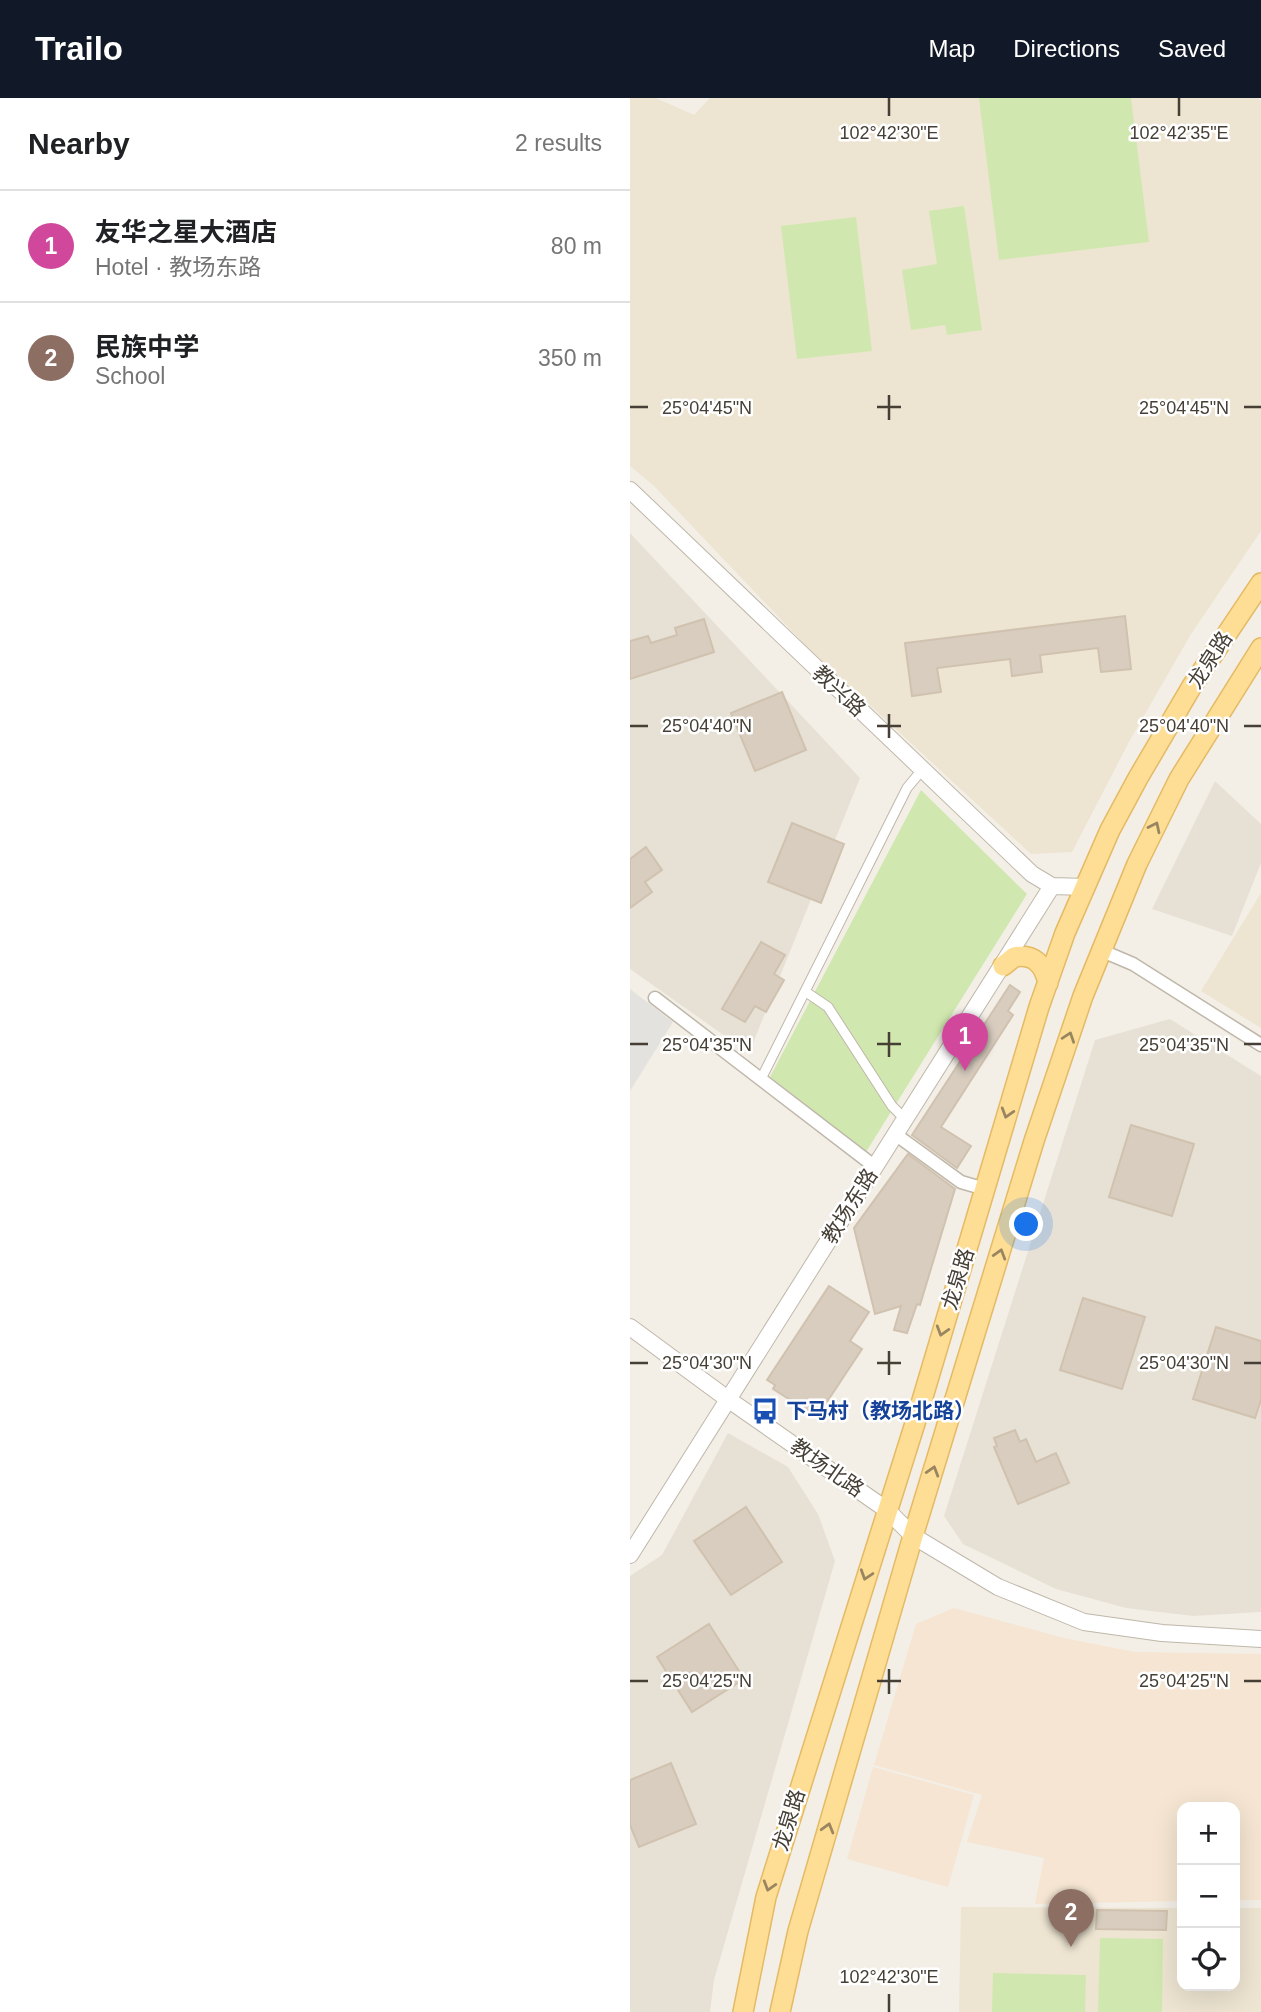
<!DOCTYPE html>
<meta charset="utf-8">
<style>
:root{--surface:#fff;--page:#f2f2f2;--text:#202124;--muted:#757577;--line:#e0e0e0;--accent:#111827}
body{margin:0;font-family:Arial,"Noto Sans SC",sans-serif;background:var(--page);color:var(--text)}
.controls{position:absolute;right:21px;bottom:21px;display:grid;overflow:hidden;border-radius:14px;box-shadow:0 7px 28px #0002}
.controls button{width:63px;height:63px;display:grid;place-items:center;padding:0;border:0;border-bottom:2px solid var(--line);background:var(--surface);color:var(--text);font:35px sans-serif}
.you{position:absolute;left:397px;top:1127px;width:24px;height:24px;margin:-18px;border:5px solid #fff;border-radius:50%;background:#1a73e8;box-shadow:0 0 0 10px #1a73e833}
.badge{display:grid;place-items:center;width:46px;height:46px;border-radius:50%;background:var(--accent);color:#fff;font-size:23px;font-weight:700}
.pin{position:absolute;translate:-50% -58px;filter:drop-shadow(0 2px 4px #0008)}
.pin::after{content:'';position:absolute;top:37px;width:24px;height:21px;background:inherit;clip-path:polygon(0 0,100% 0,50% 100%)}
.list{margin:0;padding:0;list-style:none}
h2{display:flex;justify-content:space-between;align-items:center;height:91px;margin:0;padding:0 28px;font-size:30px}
h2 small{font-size:23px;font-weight:400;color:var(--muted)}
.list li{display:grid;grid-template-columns:46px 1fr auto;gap:21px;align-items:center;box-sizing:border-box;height:112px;padding:0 28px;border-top:2px solid var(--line)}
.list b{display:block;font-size:26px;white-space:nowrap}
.list p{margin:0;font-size:23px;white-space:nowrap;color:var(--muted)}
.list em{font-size:23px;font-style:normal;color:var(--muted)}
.icon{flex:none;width:38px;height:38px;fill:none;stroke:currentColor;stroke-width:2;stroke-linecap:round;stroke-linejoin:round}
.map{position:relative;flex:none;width:631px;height:1914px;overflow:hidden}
header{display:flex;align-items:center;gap:42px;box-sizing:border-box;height:98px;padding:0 35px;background:var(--accent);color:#fff}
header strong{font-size:33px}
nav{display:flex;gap:38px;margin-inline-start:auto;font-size:24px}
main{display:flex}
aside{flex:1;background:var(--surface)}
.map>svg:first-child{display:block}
.residential{fill:#e7e1d5}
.commercial{fill:#f5e5d2}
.education{fill:#ede4d1}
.green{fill:#d0e8af}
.parking{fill:#e4e2df}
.building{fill:#d8cdbf;stroke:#d0c2af;stroke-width:2}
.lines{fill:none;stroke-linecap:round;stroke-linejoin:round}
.pedestrian-casing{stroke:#bfb7a9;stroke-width:11}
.minor-casing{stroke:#bfb7a9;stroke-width:15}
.tertiary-casing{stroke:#bfb7a9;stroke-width:18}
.primary-casing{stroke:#e4ba64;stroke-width:22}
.pedestrian{stroke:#fff;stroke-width:9}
.minor{stroke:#fff;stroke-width:12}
.tertiary{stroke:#fff;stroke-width:16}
.primary{stroke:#fedd95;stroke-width:19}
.oneway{stroke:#998661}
.ticks{fill:none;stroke:#463f36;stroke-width:2.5}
.labels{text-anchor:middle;stroke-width:5;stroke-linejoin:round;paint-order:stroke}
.street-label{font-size:21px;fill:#463f36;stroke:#fff}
.transit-label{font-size:21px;font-weight:bold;fill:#164399;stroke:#fff;text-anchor:start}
.ticks-label{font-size:18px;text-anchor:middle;fill:#463f36;stroke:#fff;stroke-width:5;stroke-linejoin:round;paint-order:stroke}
</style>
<header>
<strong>Trailo</strong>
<nav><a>Map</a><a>Directions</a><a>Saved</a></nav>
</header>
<main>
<aside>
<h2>Nearby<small>2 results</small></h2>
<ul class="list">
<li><span class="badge" style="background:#d1479c">1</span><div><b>友华之星大酒店</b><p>Hotel · 教场东路</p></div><em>80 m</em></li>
<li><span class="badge" style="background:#8d6e63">2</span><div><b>民族中学</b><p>School</p></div><em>350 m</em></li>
</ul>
</aside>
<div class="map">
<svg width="631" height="1914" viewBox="0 0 631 1914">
<rect width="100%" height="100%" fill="#f3efe7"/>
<!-- residential -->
<path class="residential" d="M0,435l230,245 -111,275 -119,-84z
M585,683l46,43v39l-29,73 -80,-27z
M540,921l91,57v536l-68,4 -67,-8 -70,-19 -93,-45 -19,-28 151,-476z
M98,1335l60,34 30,47 17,47 -121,419 -4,32h-80v-436l32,-21z"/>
<!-- commercial -->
<path class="commercial" d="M324,1510l110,30 71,14 126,2v246h-26v-93h-53v94l-147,3 9,-46 -77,-16 15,-47 -108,-30 42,-141z
M243,1669l101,28 -26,92 -101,-28z"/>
<!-- education -->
<path class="education" d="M0,0h26l38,17 16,-17h548l3,3v430l-70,103 -61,106 -58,112 -41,2 -222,-205 -155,-163 -24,-20z
M631,795v135l-60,-37z
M331,1809l221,1v78h53v-78h26v104h-302z"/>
<!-- green -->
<path class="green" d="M349,0h152l18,144 -150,18z
M334,108l18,124 -35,5 -2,-10 -34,5 -9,-60 35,-6 -8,-53z
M226,119l16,134 -75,8 -16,-133z
M291,692l106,104 -161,258 -96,-75z
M470,1840l63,1 -1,73h-64z
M363,1875l93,2 -1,37h-93z"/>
<!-- parking -->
<path class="parking" d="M0,891l43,33 -43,69z"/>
<!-- building -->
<path class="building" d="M495,518l6,53 -30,3 -3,-24 -58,7 2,17 -30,4 -2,-17 -73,9 4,24 -29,4 -7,-53z
M74,521l10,33 -84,27v-38l18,-5 3,7 26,-8 -2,-7z
M152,594l24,58 -51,21 -24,-58z
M162,725l52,21 -23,59 -53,-21z
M16,749l16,23 -17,12 7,10 -22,16v-49z
M131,844l24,13 -11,19 10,6 -18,32 -11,-6 -10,16 -23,-13z
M380,887l10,7 -12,19 5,4 -72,112 30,19 -14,22 -45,-33z
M501,1027l63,19 -22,72 -63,-19z
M278,1056l47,35 -35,116 -3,-1 -10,29 -13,-3 7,-24 -26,8 -21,-86z
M199,1188l40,26 -19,29 12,8 -45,68 -44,-28 2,-4 -8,-5z
M453,1200l62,19 -23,72 -62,-19z
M586,1229l45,14v59l-6,18 -62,-19z
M385,1332l5,12 6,-3 10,23 20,-9 13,30 -51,21 -24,-57 3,-1 -3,-8z
M116,1409l36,55 -51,33 -37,-54z
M79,1526l35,55 -52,33 -35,-55z
M41,1665l25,61 -57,23 -9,-22v-45z
M467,1812l70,1 -1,19 -70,-1z"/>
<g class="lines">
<!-- pedestrian casing -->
<g class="pedestrian-casing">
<path id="pedestrian" d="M176,894l22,15 64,99 12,12
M131,981l146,-291 15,-18"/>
</g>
<!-- minor casing -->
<g class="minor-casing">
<path id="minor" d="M470,852l33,14 128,81
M25,900l219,168
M265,1036l66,48 24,7"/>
</g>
<!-- tertiary casing -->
<g class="tertiary-casing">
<path id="tertiary" d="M0,392l402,384 20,12
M422,788l34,1
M0,1229l99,73 158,110 26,26 85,51 86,35 78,11 99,6
M0,1457l422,-669"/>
</g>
<!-- primary casing -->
<g class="primary-casing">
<path id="primary" d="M373,868l11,-9c20,-4 30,8 34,26
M113,1914l23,-115 151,-480 122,-410 26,-74 45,-103 28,-52 54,-92 69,-103
M150,1914l18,-81 115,-395 121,-395 49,-145 54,-132 42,-85 82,-131"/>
</g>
<!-- pedestrian -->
<use href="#pedestrian" class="pedestrian"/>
<!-- minor -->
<use href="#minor" class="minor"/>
<!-- tertiary -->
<use href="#tertiary" class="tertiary"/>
<!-- primary -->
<use href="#primary" class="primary"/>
</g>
<!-- one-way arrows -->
<defs><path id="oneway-chevron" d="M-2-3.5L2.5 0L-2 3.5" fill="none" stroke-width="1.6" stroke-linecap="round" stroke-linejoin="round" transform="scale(1.75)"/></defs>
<g class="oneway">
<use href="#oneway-chevron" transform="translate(525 729) rotate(-64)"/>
<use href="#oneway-chevron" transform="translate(439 939) rotate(-71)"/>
<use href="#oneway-chevron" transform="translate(377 1015) rotate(107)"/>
<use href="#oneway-chevron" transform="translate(370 1156) rotate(-73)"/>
<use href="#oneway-chevron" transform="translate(312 1233) rotate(107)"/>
<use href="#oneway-chevron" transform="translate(303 1373) rotate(-73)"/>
<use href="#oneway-chevron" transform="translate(236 1477) rotate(108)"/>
<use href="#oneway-chevron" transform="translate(198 1730) rotate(-74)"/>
<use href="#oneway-chevron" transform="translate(139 1788) rotate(107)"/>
</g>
<!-- ticks -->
<path class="ticks" d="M259,0v18M549,0v18M259,297v25M0,309h18M247,309h24M614,309h17M259,616v24M0,628h18M247,628h24M614,628h17M259,934v25M0,946h18M247,946h24M614,946h17M259,1253v24M0,1265h18M247,1265h24M614,1265h17M259,1571v25M0,1583h18M247,1583h24M614,1583h17M259,1896v18"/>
<!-- icons -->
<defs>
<g id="bus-bare" transform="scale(2.1)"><path d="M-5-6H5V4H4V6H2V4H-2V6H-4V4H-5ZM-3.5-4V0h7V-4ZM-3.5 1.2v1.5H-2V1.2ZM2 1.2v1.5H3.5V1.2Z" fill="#1a4fb4" stroke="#fff" stroke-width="2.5" paint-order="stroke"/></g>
</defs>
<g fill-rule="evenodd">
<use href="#bus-bare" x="135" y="1313"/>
</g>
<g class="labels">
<!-- street labels -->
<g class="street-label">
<text transform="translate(580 562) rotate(-57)" y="7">龙泉路</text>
<text transform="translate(209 593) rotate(43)" y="7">教兴路</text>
<text transform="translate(220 1108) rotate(-58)" y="7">教场东路</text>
<text transform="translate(328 1181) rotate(-73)" y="7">龙泉路</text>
<text transform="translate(197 1370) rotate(35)" y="7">教场北路</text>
<text transform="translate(159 1722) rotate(-73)" y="7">龙泉路</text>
</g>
<!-- transit labels -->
<g class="transit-label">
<text x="156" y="1320">下马村（教场北路）</text>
</g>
</g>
<g class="ticks-label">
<text x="259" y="41">102°42'30"E</text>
<text x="549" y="41">102°42'35"E</text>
<text x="77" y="316">25°04'45"N</text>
<text x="554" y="316">25°04'45"N</text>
<text x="77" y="634">25°04'40"N</text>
<text x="554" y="634">25°04'40"N</text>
<text x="77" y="953">25°04'35"N</text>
<text x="554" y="953">25°04'35"N</text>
<text x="77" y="1271">25°04'30"N</text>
<text x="554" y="1271">25°04'30"N</text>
<text x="77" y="1589">25°04'25"N</text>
<text x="554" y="1589">25°04'25"N</text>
<text x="259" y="1885">102°42'30"E</text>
</g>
</svg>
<div class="controls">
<button>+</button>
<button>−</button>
<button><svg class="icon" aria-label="locate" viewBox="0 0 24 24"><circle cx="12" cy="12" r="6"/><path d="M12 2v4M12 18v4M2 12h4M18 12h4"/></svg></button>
</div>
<div class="you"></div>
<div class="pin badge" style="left:335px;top:973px;background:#d1479c">1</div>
<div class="pin badge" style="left:441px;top:1849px;background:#8d6e63">2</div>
</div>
</main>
